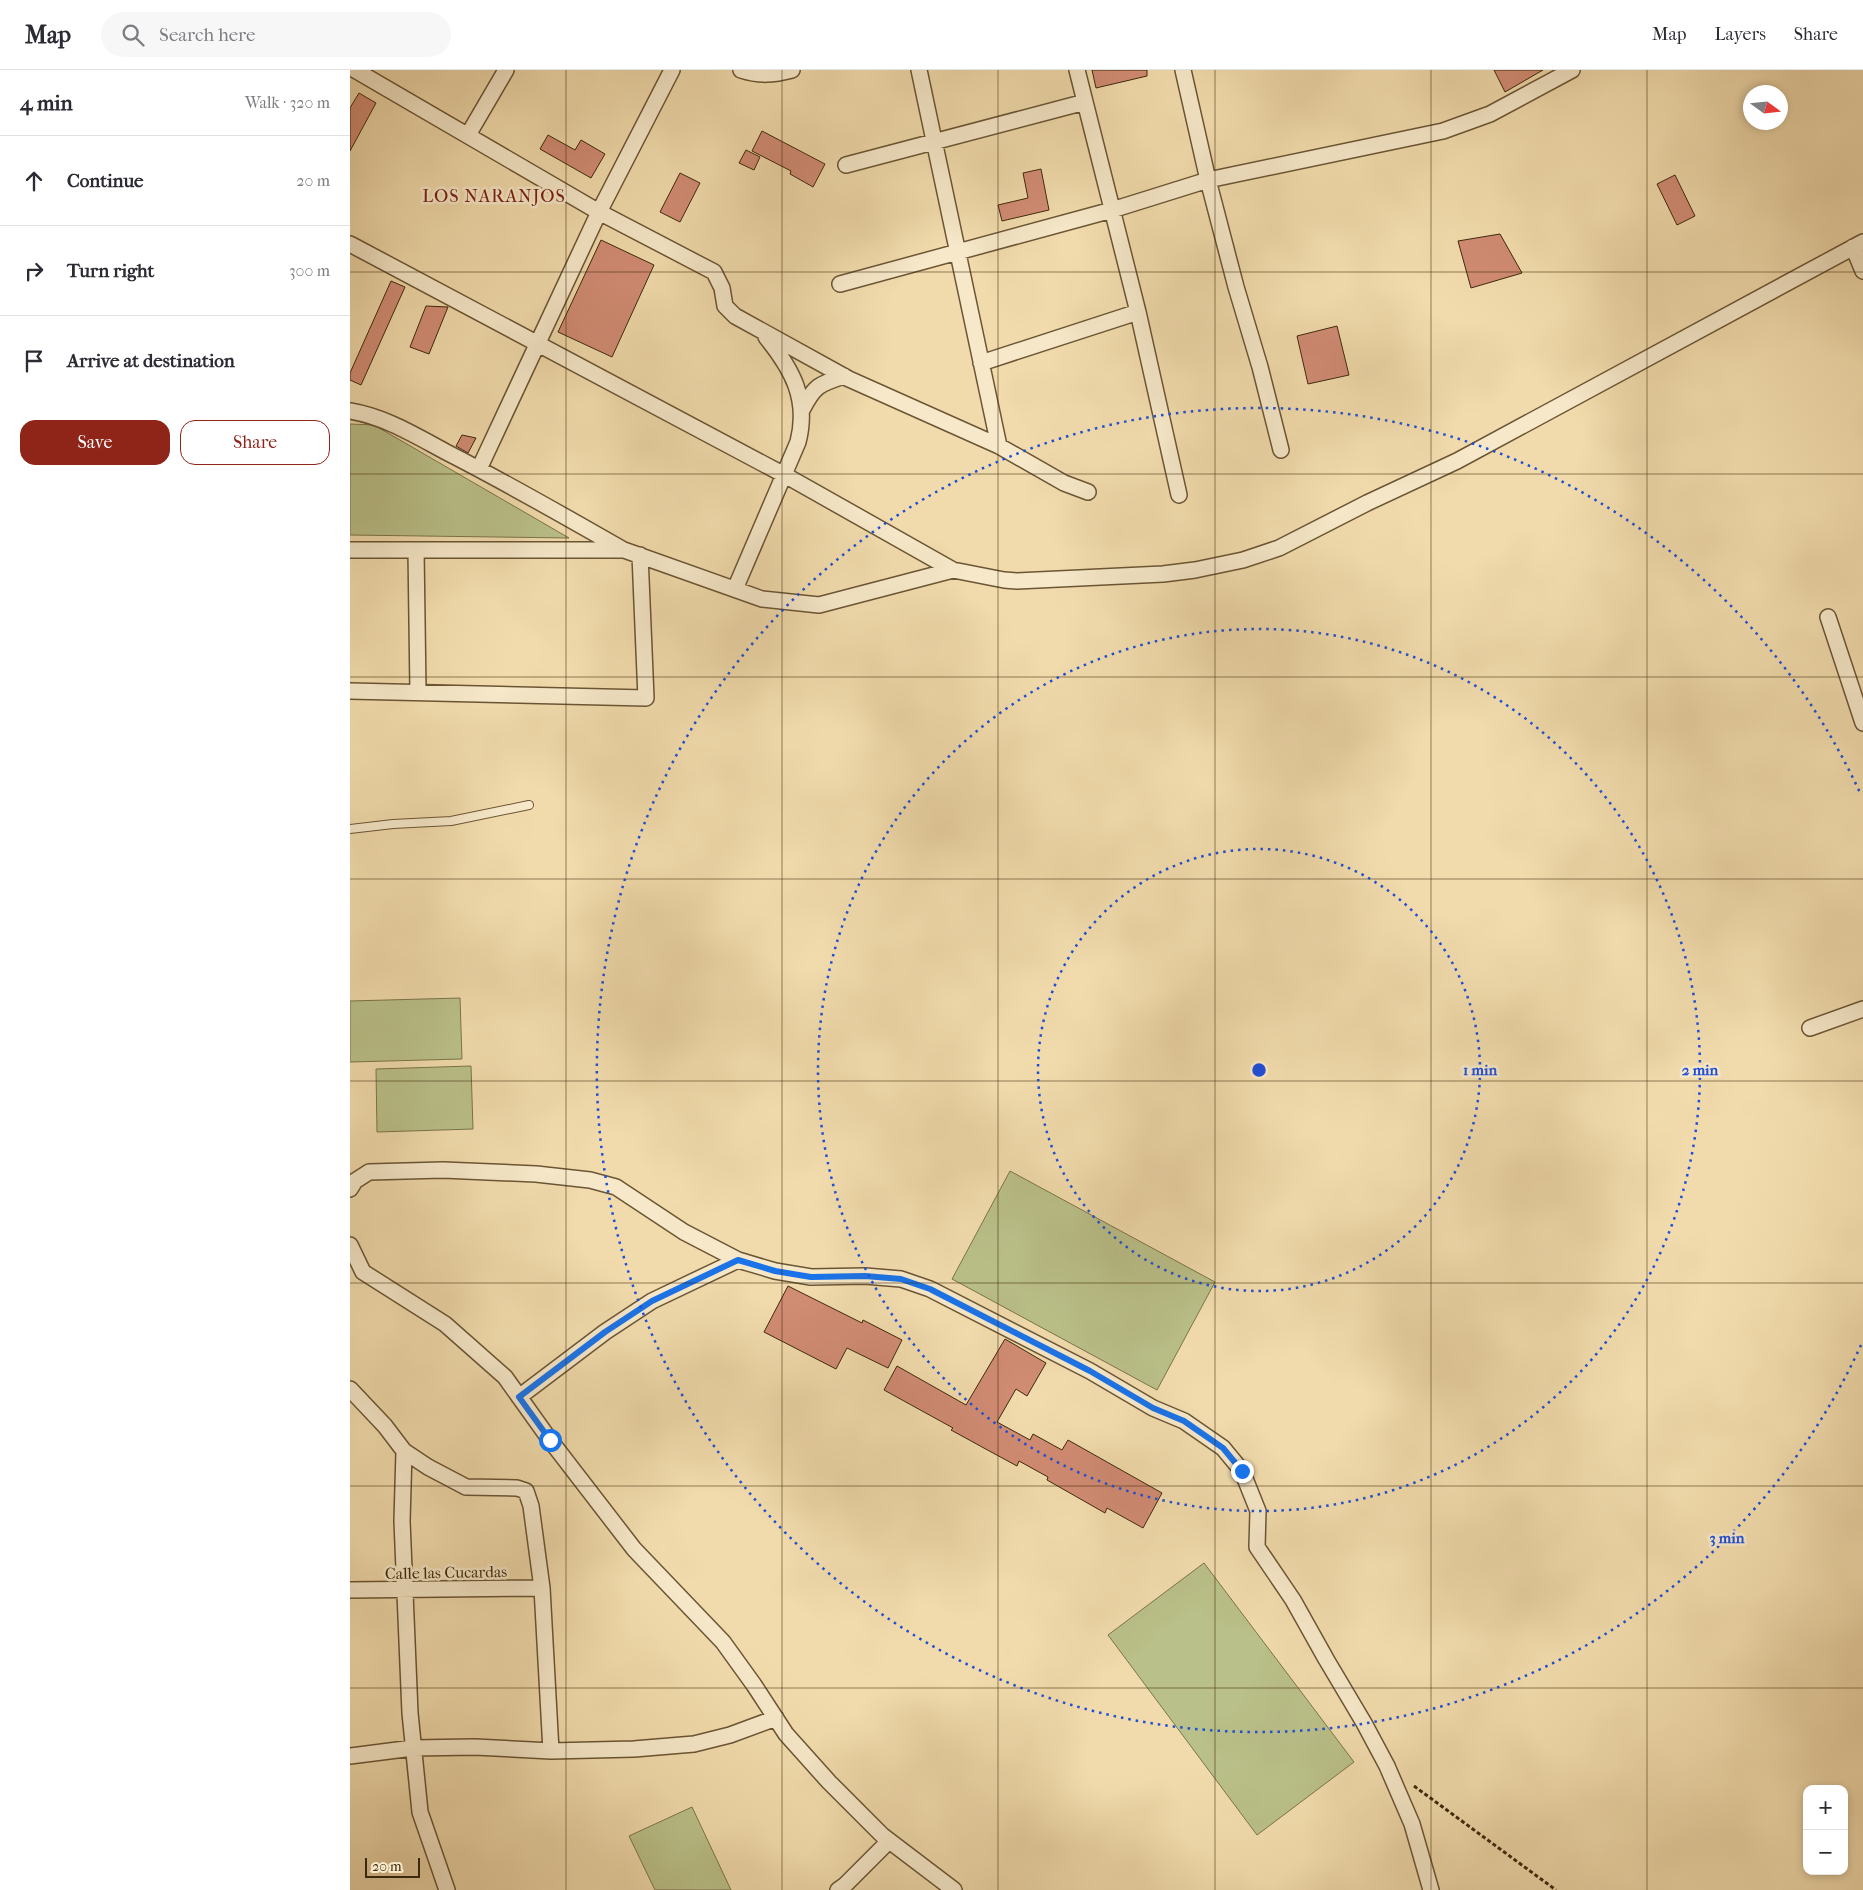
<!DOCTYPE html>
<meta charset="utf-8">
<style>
:root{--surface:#fff;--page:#f7f7f7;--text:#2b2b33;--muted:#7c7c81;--line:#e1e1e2;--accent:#8f2418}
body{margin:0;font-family:"IM FELL French Canon",serif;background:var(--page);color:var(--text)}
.controls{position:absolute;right:15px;bottom:15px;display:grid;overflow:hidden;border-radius:10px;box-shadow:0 2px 8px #0003}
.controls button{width:45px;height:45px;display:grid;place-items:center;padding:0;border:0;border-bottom:1px solid var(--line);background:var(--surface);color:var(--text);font:25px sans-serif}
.compass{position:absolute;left:1393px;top:15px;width:45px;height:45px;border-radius:50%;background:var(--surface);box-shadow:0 2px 8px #0003;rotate:105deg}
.scale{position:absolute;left:15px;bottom:12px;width:55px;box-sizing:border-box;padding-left:5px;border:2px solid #3e280c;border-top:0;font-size:14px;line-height:18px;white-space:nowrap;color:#3e280c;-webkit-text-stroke:4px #f6e8c9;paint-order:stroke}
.stop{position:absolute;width:15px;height:15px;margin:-11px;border:4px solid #1a73e8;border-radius:50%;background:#fff}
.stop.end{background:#1a73e8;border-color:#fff;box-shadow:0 1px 5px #0008}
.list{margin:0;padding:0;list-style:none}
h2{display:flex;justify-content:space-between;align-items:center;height:65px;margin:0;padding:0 20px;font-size:21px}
h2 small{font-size:16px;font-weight:400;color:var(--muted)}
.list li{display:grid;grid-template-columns:32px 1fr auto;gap:15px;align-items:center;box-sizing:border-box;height:90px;padding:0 20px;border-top:1px solid var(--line)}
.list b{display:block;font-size:19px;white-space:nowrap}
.list em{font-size:16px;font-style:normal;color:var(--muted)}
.actions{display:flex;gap:10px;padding:15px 20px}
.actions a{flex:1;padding:11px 0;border:1px solid var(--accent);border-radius:15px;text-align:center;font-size:18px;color:var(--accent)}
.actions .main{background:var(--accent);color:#fff}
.icon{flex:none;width:28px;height:28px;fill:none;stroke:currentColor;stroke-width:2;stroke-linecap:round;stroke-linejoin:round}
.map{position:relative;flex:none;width:1513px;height:1820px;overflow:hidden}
header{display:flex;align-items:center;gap:30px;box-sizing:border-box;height:70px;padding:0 25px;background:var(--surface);border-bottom:1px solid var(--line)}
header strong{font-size:24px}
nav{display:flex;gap:28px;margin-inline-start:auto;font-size:18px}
.search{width:350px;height:45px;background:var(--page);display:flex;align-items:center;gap:12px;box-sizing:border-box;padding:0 18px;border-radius:28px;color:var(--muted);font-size:19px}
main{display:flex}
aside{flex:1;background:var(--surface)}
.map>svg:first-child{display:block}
.green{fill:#bac089;stroke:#7c744a}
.building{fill:#d18c74;stroke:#3e280c}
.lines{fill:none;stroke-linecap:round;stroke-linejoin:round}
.lane-casing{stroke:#6b5534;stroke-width:10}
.street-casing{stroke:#6b5534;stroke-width:18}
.path{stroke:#3e280c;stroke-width:3;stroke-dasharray:4 2.5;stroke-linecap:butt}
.lane{stroke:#f6e8c9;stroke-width:8}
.street{stroke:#f6e8c9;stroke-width:15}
.route{stroke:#1a73e8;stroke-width:6}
.grid{fill:none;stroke:#3e280c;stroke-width:1;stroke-opacity:0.55}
.ring{fill:none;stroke:#1d4ed8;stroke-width:2.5;stroke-dasharray:2.5 5}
.labels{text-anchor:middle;stroke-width:5;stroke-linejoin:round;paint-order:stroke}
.street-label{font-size:16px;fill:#3e280c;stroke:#f6e8c9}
.neighbourhood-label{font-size:18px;letter-spacing:1px;fill:#7a1f14;stroke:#f6e8c9}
.centre{fill:#1d4ed8;stroke:#f6e8c9;stroke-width:2.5}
.ring-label{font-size:15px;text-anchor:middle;font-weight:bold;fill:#1d4ed8;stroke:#f6e8c9;stroke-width:5;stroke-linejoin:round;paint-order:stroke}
</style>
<header>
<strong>Map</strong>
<div class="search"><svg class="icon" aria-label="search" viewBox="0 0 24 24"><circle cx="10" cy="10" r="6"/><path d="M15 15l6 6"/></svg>Search here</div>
<nav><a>Map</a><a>Layers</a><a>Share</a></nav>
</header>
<main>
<aside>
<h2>4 min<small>Walk · 320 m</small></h2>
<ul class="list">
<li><svg class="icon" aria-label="ahead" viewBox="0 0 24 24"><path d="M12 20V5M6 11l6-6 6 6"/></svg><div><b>Continue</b></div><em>20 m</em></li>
<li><svg class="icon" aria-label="right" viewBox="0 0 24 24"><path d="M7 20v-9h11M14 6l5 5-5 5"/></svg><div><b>Turn right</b></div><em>300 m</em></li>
<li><svg class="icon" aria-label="arrive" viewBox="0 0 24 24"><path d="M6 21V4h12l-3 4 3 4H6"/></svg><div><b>Arrive at destination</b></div></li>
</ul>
<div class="actions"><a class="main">Save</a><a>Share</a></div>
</aside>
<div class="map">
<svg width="1513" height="1820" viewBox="0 0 1513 1820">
<rect width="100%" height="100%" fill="#f1dbac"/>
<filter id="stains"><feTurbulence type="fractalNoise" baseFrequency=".004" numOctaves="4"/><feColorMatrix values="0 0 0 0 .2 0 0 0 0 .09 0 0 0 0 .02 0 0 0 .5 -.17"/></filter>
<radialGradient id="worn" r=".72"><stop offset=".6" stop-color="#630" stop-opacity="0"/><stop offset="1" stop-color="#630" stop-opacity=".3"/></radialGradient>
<!-- green -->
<path class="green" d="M0,354l24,1 195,113 -219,-3z
M110,928l2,61 -112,3v-61z
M121,996l2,63 -96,3 -1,-63z
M660,1101l205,111 -58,108 -205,-111z
M854,1493l150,199 -97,73 -149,-200z
M342,1737l39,83h-76l-26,-54z"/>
<!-- building -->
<path class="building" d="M742,0h55v6l-51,12z
M1144,0h49l-38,22z
M9,23l17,10 -26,48v-43z
M412,61l63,33 -12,23 -23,-13 1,-3 -39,-20z
M198,65l27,15 6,-10 24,14 -14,24 -51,-29z
M396,80l14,7 -6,13 -15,-7z
M691,99l8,41 -47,11 -4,-16 30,-7 -5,-25z
M330,103l20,10 -20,39 -20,-10z
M1325,105l20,41 -18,9 -20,-41z
M1150,164l22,39 -51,15 -13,-47z
M251,170l53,25 -42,92 -54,-25z
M41,211l14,6 -44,98 -11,-5v-7z
M76,236l22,1 -19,47 -19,-7z
M987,256l12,49 -41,9 -11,-48z
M112,365l14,3 -8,15 -12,-7z
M438,1216l74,37 1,-3 39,20 -14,28 -41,-20 -11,21 -72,-37z
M655,1269l41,24 -19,33 -11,-7 -19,33 33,18 3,-6 29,16 6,-10 94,53 -19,35 -36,-20 -2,5 -58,-33 1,-3 -29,-16 -2,5 -35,-19 -31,-17 2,-2 -69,-38 13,-24 69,39z"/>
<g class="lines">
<!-- lane casing -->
<g class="lane-casing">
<path id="lane" d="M0,759l43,-5 58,-3 78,-16"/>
</g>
<!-- street casing -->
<g class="street-casing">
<path id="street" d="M5,0l244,142 115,60 8,16 3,18 10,10 114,63 150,67 65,37 24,9
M391,0c19,6 32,5 51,0
M569,0l80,376
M727,0l61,242 41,183
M833,0l25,110 28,107 24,80 21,83
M118,65l38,-65
M496,95l239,-63
M0,174l440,234 163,92 51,10 13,1 146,-7 32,-4 48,-10 36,-12 88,-45 90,-42 406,-219
M1503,177l10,24
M490,214l272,-74 96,-30 235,-49 47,-17 82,-44
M631,293l157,-51
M452,340c12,-24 17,-26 42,-34
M0,341c36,6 66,25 98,42 59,30 116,63 174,96
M129,399l120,-257 73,-142
M0,480h274l138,49 57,6 134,-35
M66,480l2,142
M385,519l63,-147c11,-43 -6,-73 -32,-105
M1478,547l35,106
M0,621l296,7 -6,-143
M1460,958l53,-19
M0,1119l5,-8 14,-9 74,-2 93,4 54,6 26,7 68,45 54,28 37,11 36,6 54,-1 36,3 29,10 160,82 63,37 31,13 39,27 19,23 16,40 -1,36 36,53 33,59 38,64 23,43 25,58 19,66
M0,1175l13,27 82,52 60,53 45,63 84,109 89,93 31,43 32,49 43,48 54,54 71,54
M0,1319l35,37 19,25 24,16 38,20 51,1 9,3 5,15 11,82 9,163
M169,1327l86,-65 47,-31 86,-41
M54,1381l-2,70 8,192 10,99 27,78
M0,1520l192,-2
M0,1686l63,-8 62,-1 76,4 83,-2 60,-5 36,-9 46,-17
M488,1820l7,-5 44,-44"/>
</g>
<!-- path -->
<path class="path" d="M1064,1716l142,104"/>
<!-- lane -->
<use href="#lane" class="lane"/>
<!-- street -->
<use href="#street" class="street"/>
</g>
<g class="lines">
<!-- route -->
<path class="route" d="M200,1370l-31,-43 86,-65 47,-31 86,-41 37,11 36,6 54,-1 36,3 29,10 160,82 63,37 31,13 39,27 19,23"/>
</g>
<!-- grid -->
<path class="grid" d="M216,0v1820M432,0v1820M648,0v1820M865,0v1820M1081,0v1820M1297,0v1820M0,202h1513M0,404h1513M0,607h1513M0,809h1513M0,1011h1513M0,1213h1513M0,1416h1513M0,1618h1513"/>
<!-- distance rings -->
<g class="ring">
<circle cx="909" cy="1000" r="221"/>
<circle cx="909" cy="1000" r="441"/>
<path d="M1511 1275A662 662 0 1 1 1511 725"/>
</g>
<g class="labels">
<!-- street labels -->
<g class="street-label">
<text transform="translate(96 1502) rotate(-1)" y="6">Calle las Cucardas</text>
</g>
<!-- neighbourhood labels -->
<g class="neighbourhood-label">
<text x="144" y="132">LOS NARANJOS</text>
</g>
</g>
<circle cx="909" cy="1000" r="8" class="centre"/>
<g class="ring-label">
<text x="1130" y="1005">1 min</text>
<text x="1350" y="1005">2 min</text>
<text x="1377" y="1473">3 min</text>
</g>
<rect width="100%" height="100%" filter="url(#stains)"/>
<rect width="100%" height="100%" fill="url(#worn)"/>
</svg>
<div class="controls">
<button>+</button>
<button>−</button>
</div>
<svg class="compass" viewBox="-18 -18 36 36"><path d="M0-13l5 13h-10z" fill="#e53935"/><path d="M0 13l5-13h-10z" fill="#7c7c81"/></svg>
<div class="scale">20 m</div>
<div class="stop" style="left:200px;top:1370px"></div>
<div class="stop end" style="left:892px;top:1401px"></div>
</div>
</main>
